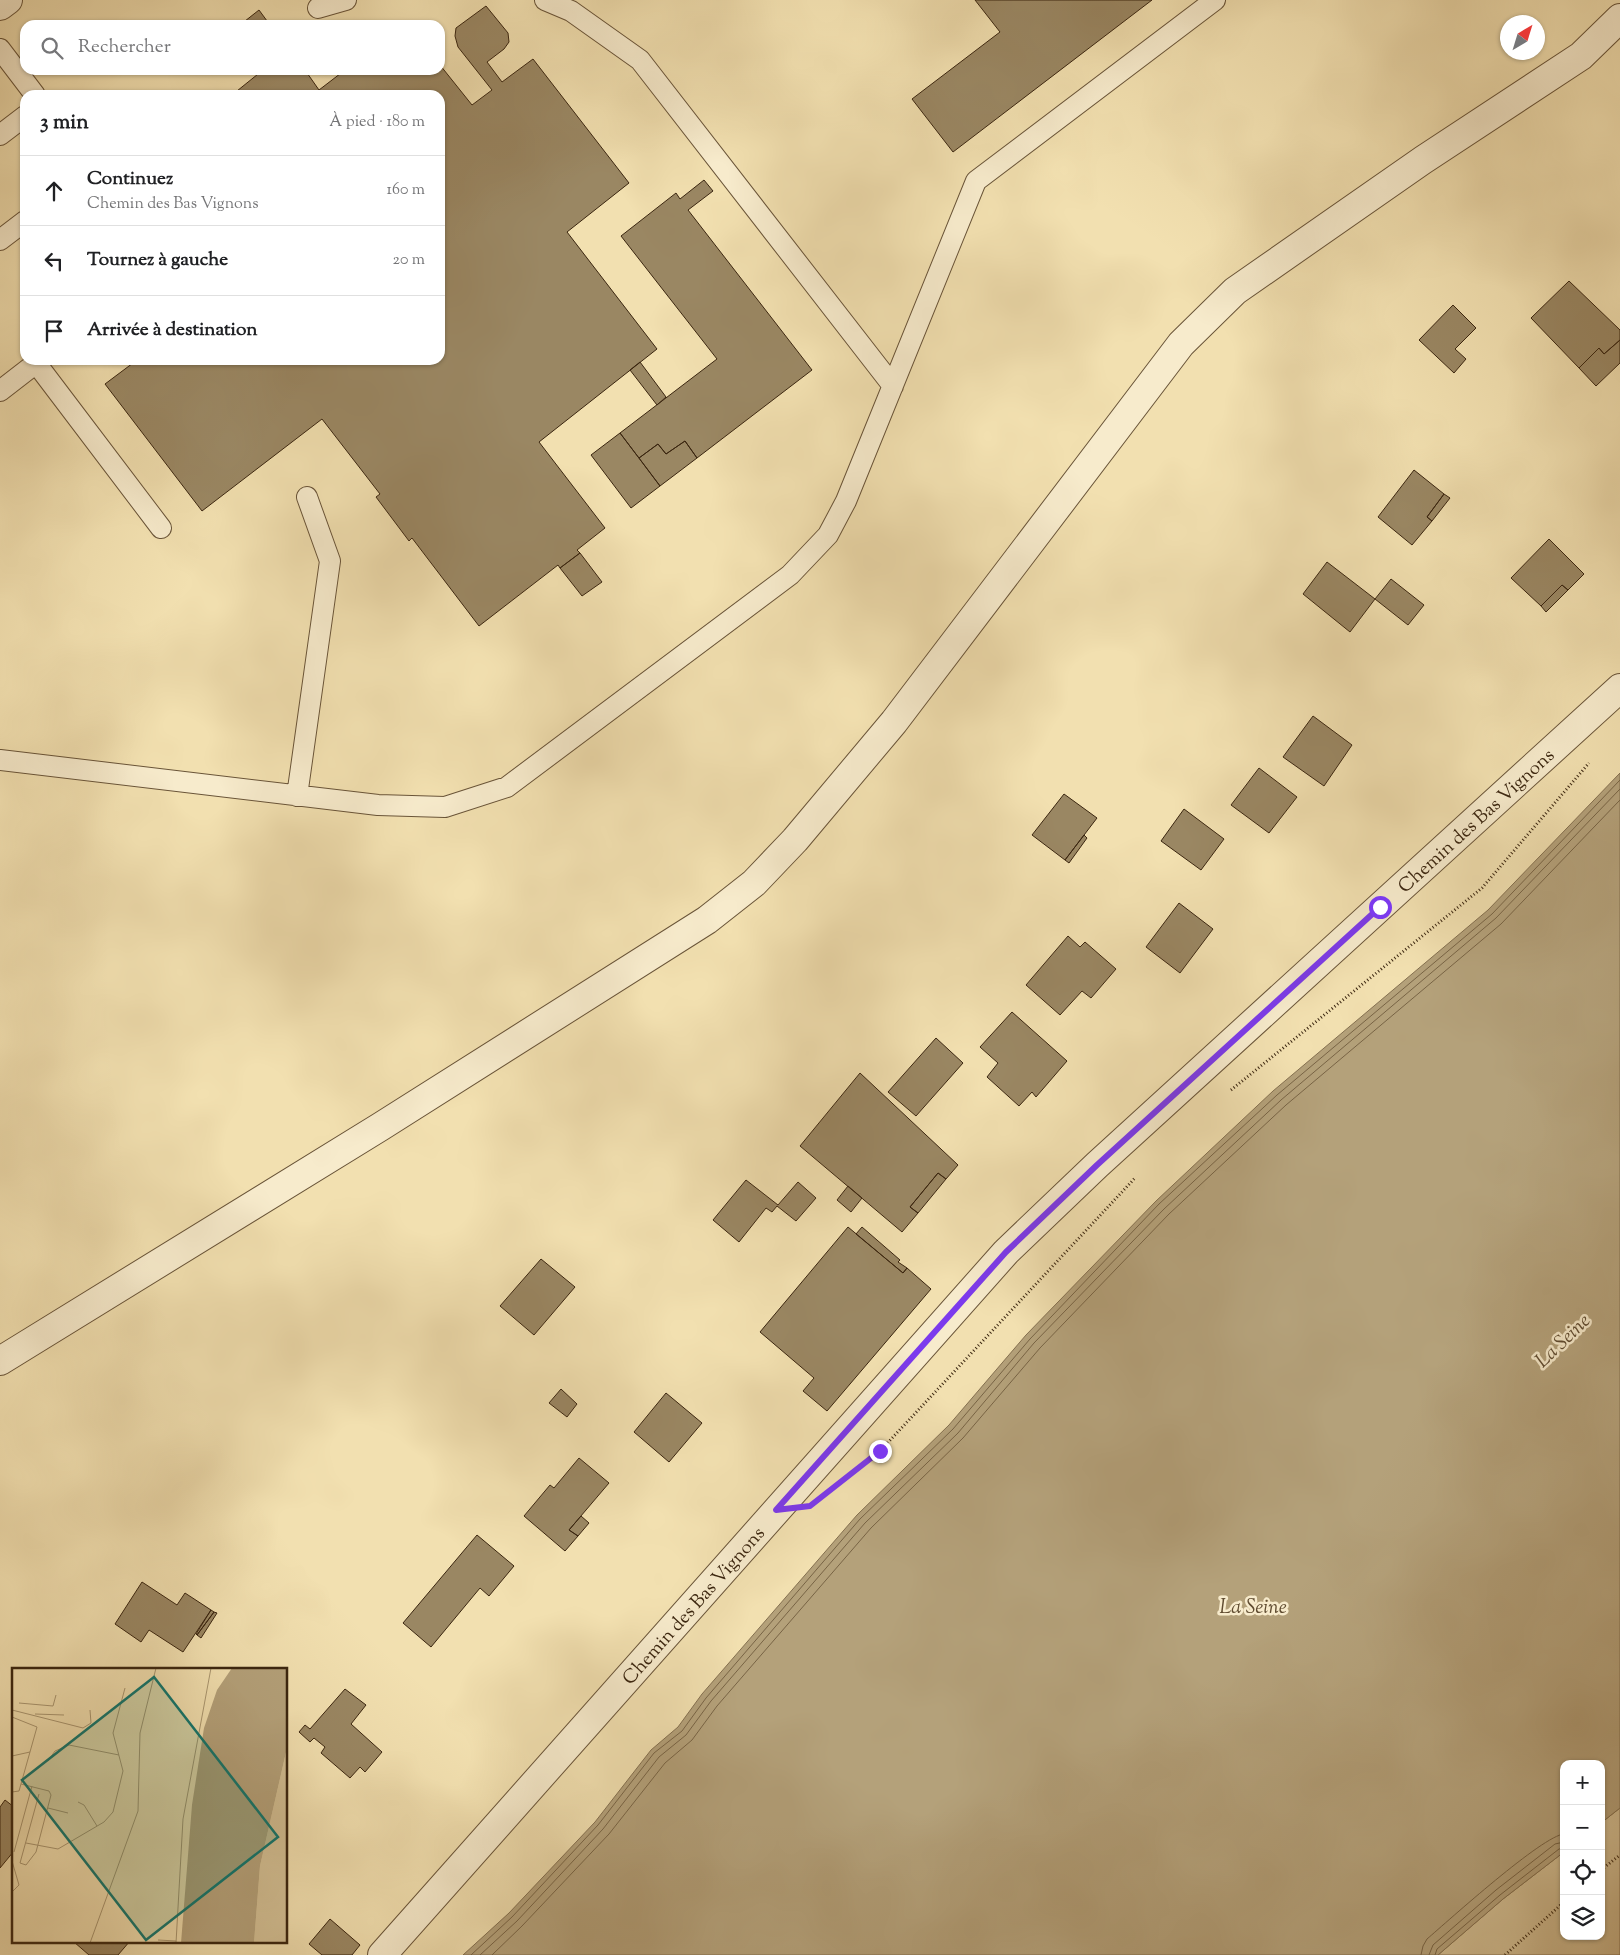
<!DOCTYPE html>
<html lang="fr">
<meta charset="utf-8">
<style>
:root{--surface:#fff;--page:#f6f6f6;--text:#202124;--muted:#757577;--line:#e0e0e0}
body{margin:0;font-family:"Sorts Mill Goudy",serif;background:var(--page);color:var(--text)}
.controls{position:absolute;right:15px;bottom:15px;display:grid;overflow:hidden;border-radius:10px;box-shadow:0 1px 4px #0004}
.controls button{width:45px;height:45px;display:grid;place-items:center;padding:0;border:0;border-bottom:1px solid var(--line);background:var(--surface);color:var(--text);font:25px sans-serif}
.compass{position:absolute;left:1500px;top:15px;width:45px;height:45px;border-radius:50%;background:var(--surface);box-shadow:0 1px 4px #0004;rotate:38deg}
.stop{position:absolute;width:15px;height:15px;margin:-11px;border:4px solid #7c3aed;border-radius:50%;background:#fff}
.stop.end{background:#7c3aed;border-color:#fff;box-shadow:0 1px 5px #0008}
.list{margin:0;padding:0;list-style:none}
h2{display:flex;justify-content:space-between;align-items:center;height:65px;margin:0;padding:0 20px;font-size:21px}
h2 small{font-size:16px;font-weight:400;color:var(--muted)}
.list li{display:grid;grid-template-columns:32px 1fr auto;gap:15px;align-items:center;box-sizing:border-box;height:70px;padding:0 20px;border-top:1px solid var(--line)}
.list b{display:block;font-size:19px;white-space:nowrap}
.list p{margin:0;font-size:16px;white-space:nowrap;color:var(--muted)}
.list em{font-size:16px;font-style:normal;color:var(--muted)}
.icon{flex:none;width:28px;height:28px;fill:none;stroke:currentColor;stroke-width:2;stroke-linecap:round;stroke-linejoin:round}
.map{position:relative;flex:none;width:1620px;height:1955px;overflow:hidden}
.search{position:absolute;background:var(--surface);box-shadow:0 1px 4px #0004;left:20px;top:20px;width:425px;height:55px;display:flex;align-items:center;gap:12px;box-sizing:border-box;padding:0 18px;border-radius:15px;color:var(--muted);font-size:19px}
.panel{position:absolute;background:var(--surface);box-shadow:0 1px 4px #0004;left:20px;top:90px;width:425px;height:275px;border-radius:15px}
.map>svg:first-child{display:block}
.green{fill:#d3c095;stroke:#877352}
.water{fill:#b4a17a;stroke:#847050}
.lines{fill:none;stroke-linecap:round;stroke-linejoin:round}
.shore{stroke:#786445;stroke-width:1}
.building{fill:#9a8763;stroke:#3b2610}
.service-casing{stroke:#695438;stroke-width:22}
.minor-casing{stroke:#695438;stroke-width:30}
.path{stroke:#3b2610;stroke-width:3;stroke-dasharray:1 2.5;stroke-linecap:butt}
.service{stroke:#f7ebcc;stroke-width:20}
.minor{stroke:#f7ebcc;stroke-width:28}
.route{stroke:#7c3aed;stroke-width:6}
.labels{text-anchor:middle;stroke-width:5;stroke-linejoin:round;paint-order:stroke}
.street-label{font-size:19px;fill:#3b2610;stroke:#f7ebcc}
.water-label{font-size:20px;font-style:italic;fill:#5f4b30;stroke:#f7ebcc}
.inset-road{fill:none;stroke:#a99670;stroke-width:1}
.view{fill:#0f766e;fill-opacity:0.15;stroke:#0f766e;stroke-width:2.5}
.inset-edge{fill:none;stroke:#3b2610;stroke-width:2.5}
</style>
<div class="map">
<svg width="1620" height="1955" viewBox="0 0 1620 1955">
<rect width="100%" height="100%" fill="#f2e0b0"/>
<filter id="stains"><feTurbulence type="fractalNoise" baseFrequency=".004" numOctaves="4"/><feColorMatrix values="0 0 0 0 .2 0 0 0 0 .09 0 0 0 0 .02 0 0 0 .5 -.17"/></filter>
<radialGradient id="worn" r=".72"><stop offset=".6" stop-color="#630" stop-opacity="0"/><stop offset="1" stop-color="#630" stop-opacity=".3"/></radialGradient>
<!-- green -->
<path class="green" d="M1620,1808v147h-182l65,-56 61,-47v84h37v-113z"/>
<!-- water -->
<path class="water" d="M1620,773v1035l-19,15v-59h-37v88l-61,47 -65,56h-975l46,-42 86,-91 56,-72 27,-23 24,-33 155,-179 92,-90 77,-90 130,-134 117,-110 215,-181z"/>
<g class="lines">
<!-- shore -->
<path class="shore" d="M471,1955l41,-38 86,-92 56,-72 28,-22 24,-33 154,-179 93,-90 77,-90 129,-135 118,-109 215,-181 128,-134
M480,1955l37,-34 86,-92 56,-72 27,-22 25,-34 154,-178 93,-90 76,-90 130,-134 117,-109 215,-182 124,-129
M492,1955l30,-29 87,-92 56,-71 27,-23 25,-34 154,-178 92,-90 77,-90 129,-134 117,-109 215,-181 119,-124
M1421,1955l2,-9 4,-7c21,-18 116,-104 137,-105
M1429,1955l4,-10 63,-55 59,-46 9,-2
M1435,1955l2,-6 63,-54 59,-46 5,-1"/>
</g>
<!-- building -->
<path class="building" d="M975,0h177l-199,152 -41,-53 88,-67z
M486,6l22,27 1,9 -5,7 -17,13 15,20 31,-23 96,124 -62,49 90,117 -118,93 66,86 -28,22 3,3 -20,15 -2,-3 -79,61 -67,-88 -3,3 -33,-44 4,-3 -58,-75 -120,92 -97,-127 32,-24h303v-265h-208l31,-25h42l14,20 26,-20h95v-5l32,40 20,-15 -34,-43 -3,-11 1,-8z
M259,10l11,15h-30z
M704,180l9,11 -25,19 124,160 -115,88 -12,-17 -19,13 -8,-10 -19,14 -19,-25 97,-74 -96,-123 55,-43 4,6z
M1569,281l51,49v10l-16,14 -5,-6 -20,20 -48,-50z
M1453,305l23,23 -21,21 11,10 -12,14 -35,-33z
M1620,340v23l-24,23 -17,-18 20,-20 5,6z
M640,362l26,35 -9,8 -27,-35z
M620,433l40,53 -29,22 -40,-53z
M685,441l12,17 -37,28 -21,-28 19,-14 8,10z
M1414,470l30,24 -17,23 5,4 -20,24 -34,-28z
M1444,494l6,4 -18,23 -5,-4z
M1549,539l35,35 -16,16 -6,-5 -21,21 -30,-28z
M580,553l22,29 -20,14 -22,-28z
M1327,562l48,37 -25,33 -47,-38z
M1391,579l33,26 -16,20 -33,-26z
M1562,585l6,5 -22,22 -5,-6z
M1313,716l39,29 -28,41 -41,-29z
M1259,768l38,29 -28,36 -38,-28z
M1064,794l33,24 -32,42 -33,-25z
M1184,809l40,30 -23,31 -40,-29z
M1084,835l3,3 -18,25 -4,-3z
M1179,903l34,26 -33,44 -34,-26z
M1068,936l12,11 5,-5 31,27 -25,29 -9,-7 -22,24 -34,-30z
M1012,1012l55,49 -31,36 -4,-5 -13,14 -32,-29 11,-14 -18,-16z
M936,1038l27,25 -47,53 -28,-24z
M860,1073l98,92 -12,14 -8,-6 -28,34 8,6 -16,19 -102,-86z
M938,1173l8,6 -28,34 -8,-6z
M746,1180l32,25 20,-23 18,16 -20,23 -19,-15 -5,6 -6,-4 -27,34 -26,-22z
M848,1186l14,12 -11,14 -14,-12z
M848,1227l55,46 4,-5 24,21 -104,122 -24,-20 11,-13 -54,-46z
M862,1227l38,33 -2,2 9,6 -4,5 -47,-39z
M541,1259l34,28 -41,48 -34,-29z
M561,1389l16,15 -10,13 -18,-14z
M666,1393l36,30 -33,39 -35,-30z
M579,1458l30,25 -40,47 9,6 -13,15 -41,-35 26,-31 4,3z
M581,1516l8,7 -11,13 -9,-6z
M477,1535l37,31 -25,30 -9,-8 -49,59 -28,-24z
M142,1582l35,23 8,-12 26,17 -28,42 -34,-22 -8,12 -26,-18z
M211,1610l3,2 -17,23 -1,-1z
M214,1612l3,1 -16,25 -4,-3z
M345,1689l21,16 -15,19 31,28 -17,20 -5,-5 -10,11 -29,-25 4,-6 -11,-9 -4,4 -11,-10 6,-7 5,4z
M5,1800l9,7v44l-14,17v-61z
M330,1919l30,26 -8,10h-30l-13,-11z
M130,1941l-12,14h-29l-15,-13z"/>
<g class="lines">
<!-- service casing -->
<g class="service-casing">
<path id="service" d="M545,0l26,11 69,49 253,326
M318,8l28,-8
M0,49l35,46
M0,135l25,-19
M0,240l25,-19
M36,363l125,165
M0,391l40,-31
M0,760l378,45 67,2 62,-20 283,-212 38,-40 18,-34 130,-320 239,-181
M297,796l33,-235 -23,-64"/>
</g>
<!-- minor casing -->
<g class="minor-casing">
<g id="minor">
<path d="M0,6l8,-6"/>
<path d="M0,1361l380,-234 327,-207 47,-37 41,-43 99,-118 287,-378 54,-53 188,-131 158,-104 39,-38"/>
<path id="s1" d="M382,1955l624,-703 91,-87 523,-477"/>
</g>
</g>
<!-- path -->
<path class="path" d="M1231,1090l251,-202 107,-125
M864,1464l16,-13 255,-273
M1601,1870l19,-15
M1505,1955l59,-53"/>
<!-- service -->
<use href="#service" class="service"/>
<!-- minor -->
<use href="#minor" class="minor"/>
</g>
<g class="lines">
<!-- route -->
<path class="route" d="M880,1451l-70,55 -34,4 230,-258 91,-87 283,-258"/>
</g>
<g class="labels">
<!-- street labels -->
<g class="street-label">
<text dy="7" stroke="none"><textPath href="#s1" startOffset="1578">Chemin des Bas Vignons</textPath></text>
<text dy="7" stroke="none"><textPath href="#s1" startOffset="468">Chemin des Bas Vignons</textPath></text>
</g>
<!-- water labels -->
<g class="water-label">
<text transform="translate(1562 1340) rotate(-44)" y="7">La Seine</text>
<text x="1253" y="1613">La Seine</text>
</g>
</g>
<!-- overview -->
<g transform="translate(12 1668)">
<rect width="275" height="275" fill="#f2e0b0"/>
<path d="M275,80v195h-33l6,-77z" fill="#d3c095"/>
<path d="M220,0h55v80l-27,118 -6,77h-73l11,-138 12,-77 13,-38z" fill="#b4a17a"/>
<path class="inset-road" d="M7,35l34,3 3,-11M0,42l71,18 8,-5 -1,-13M23,46l29,1M0,49l25,10 -18,64 -7,1M0,88l18,-4M36,93l7,-10 14,-6 50,10M9,116l28,7 2,4 -15,57 -10,13 -6,-2 19,-69M66,134l6,3 13,21M36,140l20,5M14,175l32,6 46,-27 9,-10 10,-41 -10,-38 12,-45M2,184l18,-66M0,193l7,24 -7,7M146,272l18,1M78,275l48,-132 2,-78 16,-65M164,275l7,-124 28,-151"/>
<path class="view" d="M142,9l124,160 -132,103 -124,-160z"/>
<rect width="275" height="275" class="inset-edge"/>
</g>
<rect width="100%" height="100%" filter="url(#stains)"/>
<rect width="100%" height="100%" fill="url(#worn)"/>
</svg>
<div class="controls">
<button>+</button>
<button>−</button>
<button><svg class="icon" aria-label="locate" viewBox="0 0 24 24"><circle cx="12" cy="12" r="6"/><path d="M12 2v4M12 18v4M2 12h4M18 12h4"/></svg></button>
<button><svg class="icon" aria-label="layers" viewBox="0 0 24 24"><path d="M12 4l9 5-9 5-9-5zM3 14l9 5 9-5"/></svg></button>
</div>
<svg class="compass" viewBox="-18 -18 36 36"><path d="M0-13l5 13h-10z" fill="#e53935"/><path d="M0 13l5-13h-10z" fill="#757577"/></svg>
<div class="stop" style="left:1380px;top:907px"></div>
<div class="stop end" style="left:880px;top:1451px"></div>
<div class="search"><svg class="icon" aria-label="search" viewBox="0 0 24 24"><circle cx="10" cy="10" r="6"/><path d="M15 15l6 6"/></svg>Rechercher</div>
<section class="panel">
<h2>3 min<small>À pied · 180 m</small></h2>
<ul class="list">
<li><svg class="icon" aria-label="ahead" viewBox="0 0 24 24"><path d="M12 20V5M6 11l6-6 6 6"/></svg><div><b>Continuez</b><p>Chemin des Bas Vignons</p></div><em>160 m</em></li>
<li><svg class="icon" aria-label="left" viewBox="0 0 24 24"><path d="M17 20v-9H6M10 6l-5 5 5 5"/></svg><div><b>Tournez à gauche</b></div><em>20 m</em></li>
<li><svg class="icon" aria-label="arrive" viewBox="0 0 24 24"><path d="M6 21V4h12l-3 4 3 4H6"/></svg><div><b>Arrivée à destination</b></div></li>
</ul>
</section>
</div>
